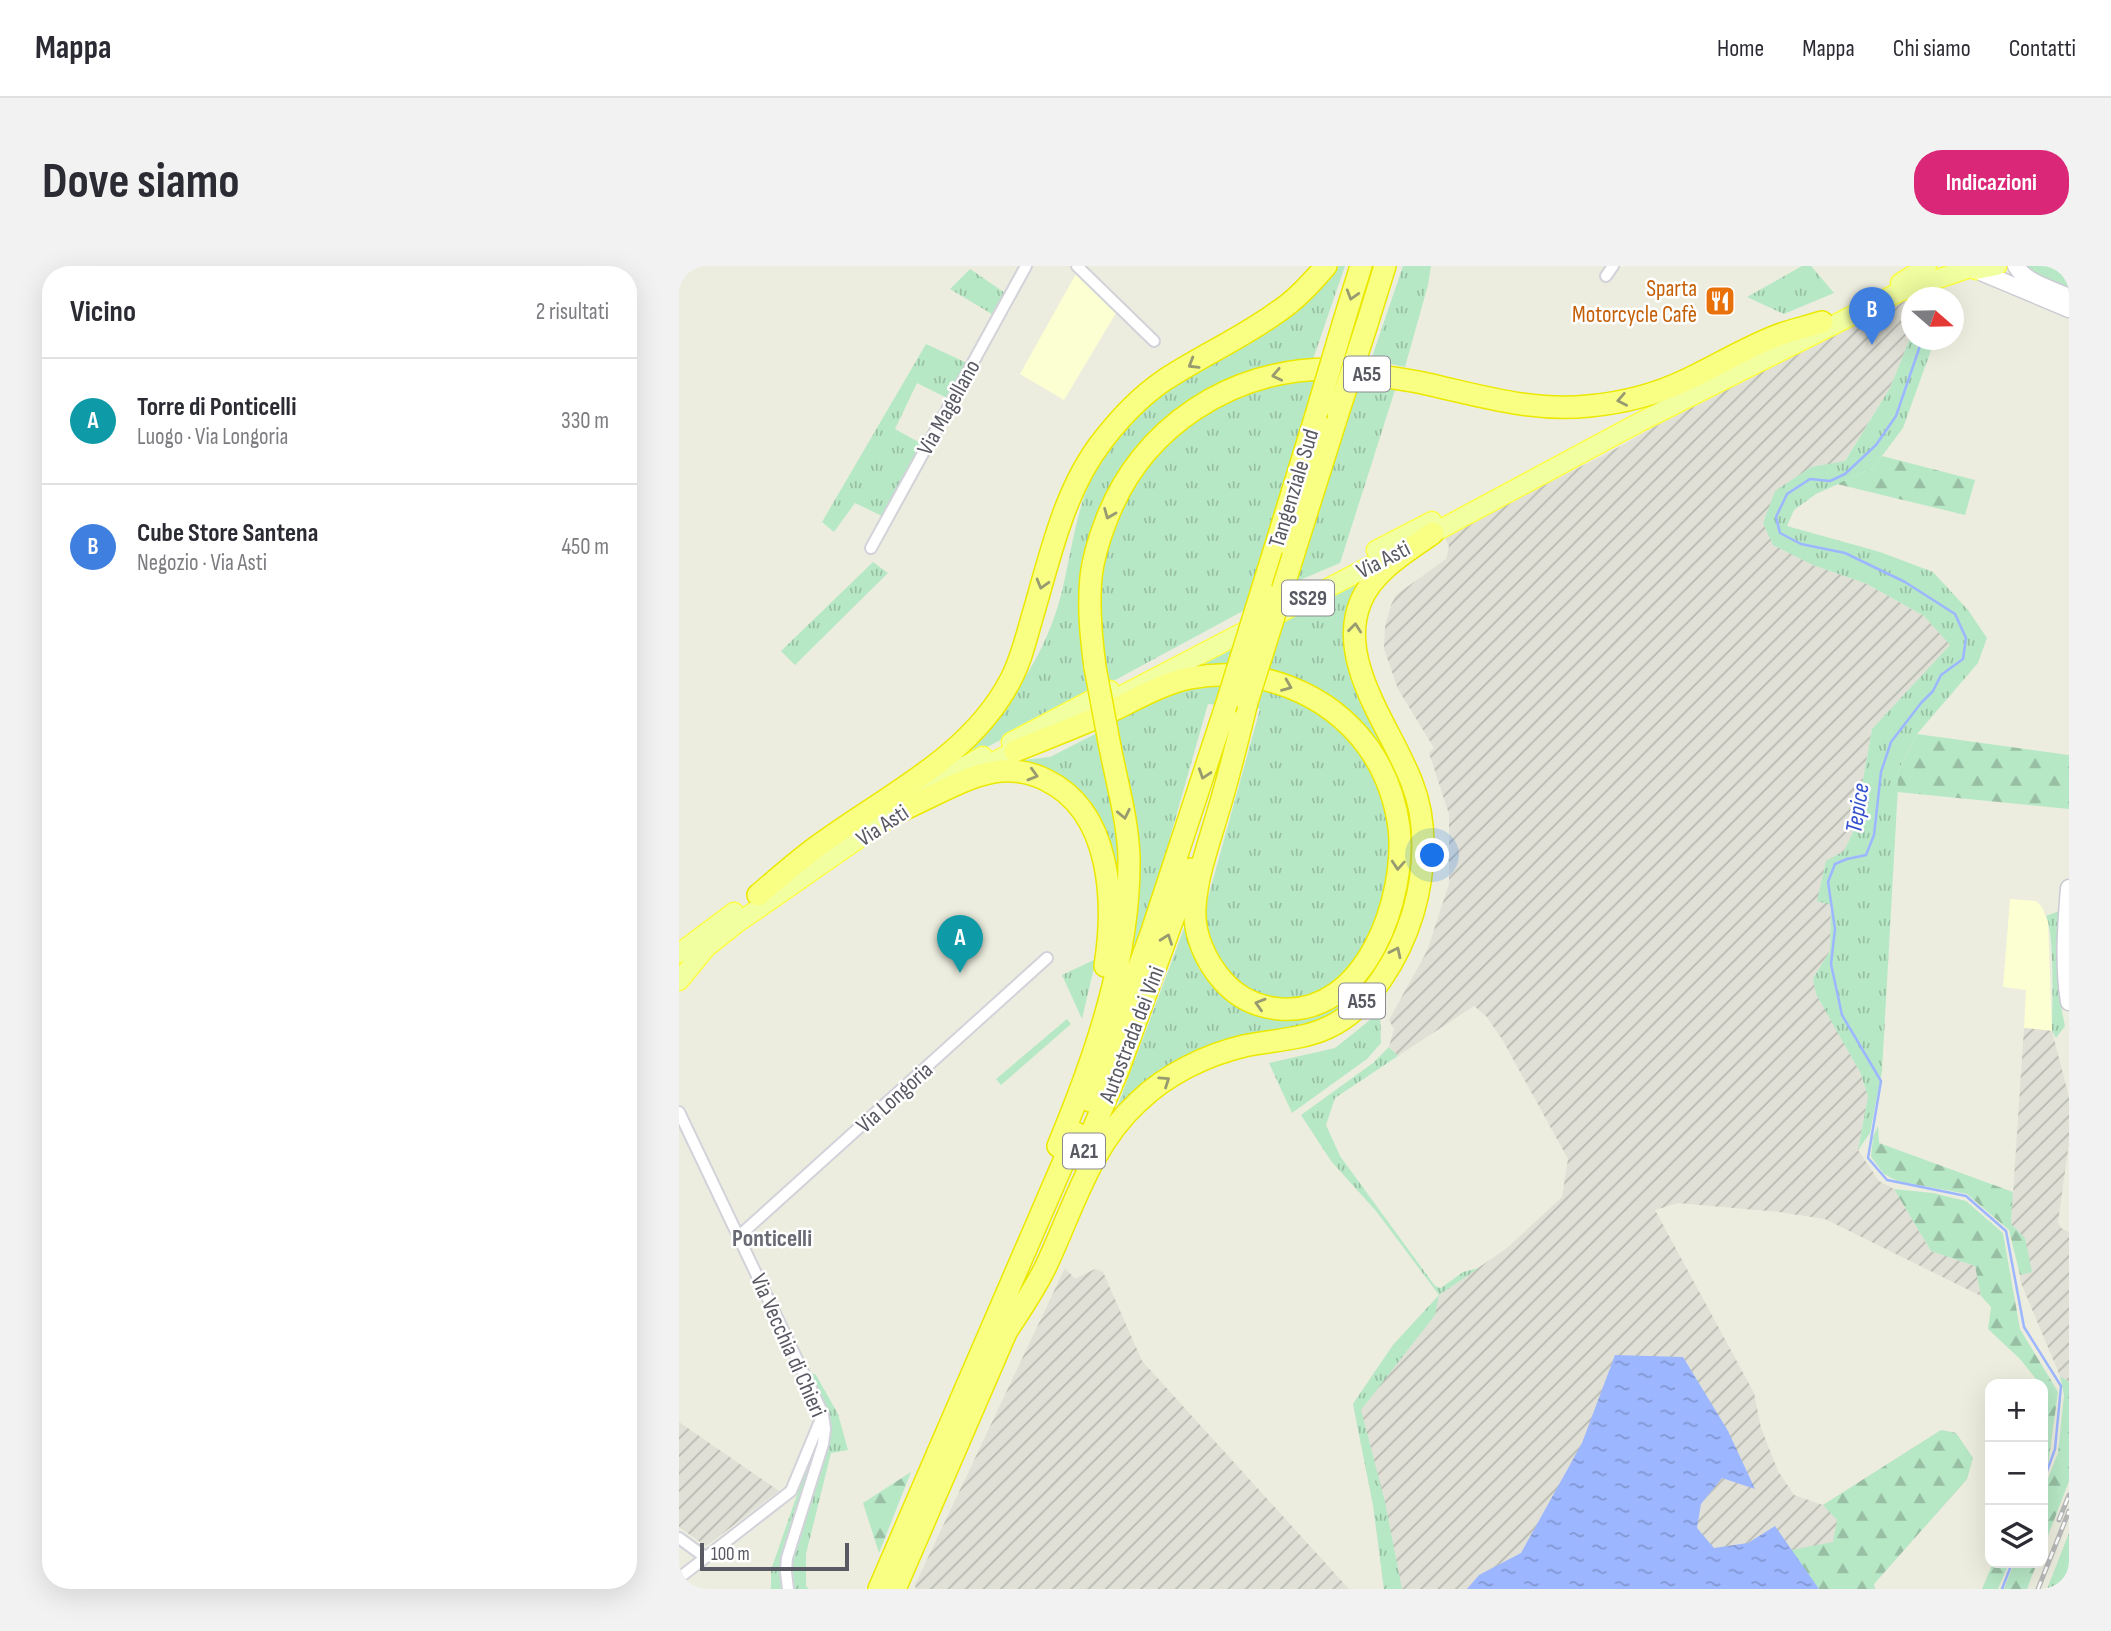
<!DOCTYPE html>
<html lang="it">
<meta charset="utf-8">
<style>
:root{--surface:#fff;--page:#f2f2f3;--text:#2b2b33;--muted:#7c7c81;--line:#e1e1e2;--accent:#db2777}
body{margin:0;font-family:"Sofia Sans Condensed",sans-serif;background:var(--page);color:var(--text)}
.controls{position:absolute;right:21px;bottom:21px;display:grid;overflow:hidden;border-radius:14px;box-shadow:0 7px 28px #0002}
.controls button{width:63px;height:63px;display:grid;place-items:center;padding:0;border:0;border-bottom:2px solid var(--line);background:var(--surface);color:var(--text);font:35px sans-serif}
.compass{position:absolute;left:1222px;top:21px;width:63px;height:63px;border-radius:50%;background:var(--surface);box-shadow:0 7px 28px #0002;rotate:110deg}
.scale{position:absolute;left:21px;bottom:18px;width:149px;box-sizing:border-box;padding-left:7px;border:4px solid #585962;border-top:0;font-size:19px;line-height:24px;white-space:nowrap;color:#585962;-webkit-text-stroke:5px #fff;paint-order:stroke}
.you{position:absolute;left:754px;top:590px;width:24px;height:24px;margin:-18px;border:5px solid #fff;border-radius:50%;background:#1a73e8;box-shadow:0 0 0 10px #1a73e833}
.badge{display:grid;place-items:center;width:46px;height:46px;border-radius:50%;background:var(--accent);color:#fff;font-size:23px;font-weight:700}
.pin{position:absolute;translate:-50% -58px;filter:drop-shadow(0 2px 4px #0008)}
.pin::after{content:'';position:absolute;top:37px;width:24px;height:21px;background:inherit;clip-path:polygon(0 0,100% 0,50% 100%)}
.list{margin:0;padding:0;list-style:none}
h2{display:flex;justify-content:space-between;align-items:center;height:91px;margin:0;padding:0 28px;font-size:30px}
h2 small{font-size:23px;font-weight:400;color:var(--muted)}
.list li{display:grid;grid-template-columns:46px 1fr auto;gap:21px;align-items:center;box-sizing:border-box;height:126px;padding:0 28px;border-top:2px solid var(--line)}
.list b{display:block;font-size:26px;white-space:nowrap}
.list p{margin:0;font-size:23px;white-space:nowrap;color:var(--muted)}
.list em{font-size:23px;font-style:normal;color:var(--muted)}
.icon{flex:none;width:38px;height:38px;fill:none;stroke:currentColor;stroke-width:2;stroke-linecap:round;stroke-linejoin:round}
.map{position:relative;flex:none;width:1390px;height:1323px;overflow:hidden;border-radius:28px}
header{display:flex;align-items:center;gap:42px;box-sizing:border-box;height:98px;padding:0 35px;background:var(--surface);border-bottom:2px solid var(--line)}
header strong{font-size:33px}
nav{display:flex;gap:38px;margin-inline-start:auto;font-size:24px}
.intro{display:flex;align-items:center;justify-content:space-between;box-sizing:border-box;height:168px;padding:0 42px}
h1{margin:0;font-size:49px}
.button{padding:18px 32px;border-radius:28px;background:var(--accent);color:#fff;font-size:24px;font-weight:700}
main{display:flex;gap:42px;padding:0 42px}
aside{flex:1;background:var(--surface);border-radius:28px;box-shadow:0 7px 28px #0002}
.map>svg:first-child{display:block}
.commercial{fill:#fcffd1}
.industrial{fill:url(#industrial-furrows)}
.grass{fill:url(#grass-tufts)}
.forest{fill:url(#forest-firs)}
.water{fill:url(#water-ripples)}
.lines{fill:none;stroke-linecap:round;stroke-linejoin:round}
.stream{stroke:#9cb6ff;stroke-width:2.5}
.minor-casing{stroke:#d2d2da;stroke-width:14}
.secondary-casing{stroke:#cacad5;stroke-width:19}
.primary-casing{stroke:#fcff45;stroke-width:21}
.motorway-casing{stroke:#ebe800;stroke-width:24}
.minor{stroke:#fff;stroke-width:10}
.secondary{stroke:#fff;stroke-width:16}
.primary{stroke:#f2ffa1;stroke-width:18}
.motorway{stroke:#f9ff83;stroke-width:21}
.rail-casing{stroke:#b7b8b8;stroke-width:5}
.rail{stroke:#fff;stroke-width:2.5;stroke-dasharray:8;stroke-linecap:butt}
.motorway-bridge-casing{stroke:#ebe800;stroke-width:24;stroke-linecap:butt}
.motorway-bridge{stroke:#f9ff83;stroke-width:21}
.oneway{stroke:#989b6f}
.labels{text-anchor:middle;stroke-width:5;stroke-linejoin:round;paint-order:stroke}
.shield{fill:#fff;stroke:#8a8b91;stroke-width:2}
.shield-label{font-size:21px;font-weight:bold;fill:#585962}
.food-label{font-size:23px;fill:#c56008;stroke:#fff;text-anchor:end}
.street-label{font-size:23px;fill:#585962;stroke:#fff}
.water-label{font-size:24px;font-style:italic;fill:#3350ce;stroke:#fff}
.neighbourhood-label{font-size:24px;font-weight:bold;fill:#696b74;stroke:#fff}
</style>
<header>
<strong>Mappa</strong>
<nav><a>Home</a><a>Mappa</a><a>Chi siamo</a><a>Contatti</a></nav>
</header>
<div class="intro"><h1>Dove siamo</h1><a class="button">Indicazioni</a></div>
<main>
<aside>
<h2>Vicino<small>2 risultati</small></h2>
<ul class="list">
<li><span class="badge" style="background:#0f9aa8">A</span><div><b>Torre di Ponticelli</b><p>Luogo · Via Longoria</p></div><em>330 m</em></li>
<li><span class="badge" style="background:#3f7fe0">B</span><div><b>Cube Store Santena</b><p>Negozio · Via Asti</p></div><em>450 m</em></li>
</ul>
</aside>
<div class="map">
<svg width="1390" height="1323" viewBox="0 0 1390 1323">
<defs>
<pattern id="industrial-furrows" width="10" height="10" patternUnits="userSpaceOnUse" patternTransform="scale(1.75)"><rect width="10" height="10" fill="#e0e0d6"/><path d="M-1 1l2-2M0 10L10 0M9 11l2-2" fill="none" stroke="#b8b9b1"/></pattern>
<pattern id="grass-tufts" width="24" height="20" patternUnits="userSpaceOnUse" patternTransform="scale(1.75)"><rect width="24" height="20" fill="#b7e8c6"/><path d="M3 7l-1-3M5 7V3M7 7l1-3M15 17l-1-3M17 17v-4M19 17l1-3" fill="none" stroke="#98bfa4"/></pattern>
<pattern id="forest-firs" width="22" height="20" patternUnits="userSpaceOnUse" patternTransform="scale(1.75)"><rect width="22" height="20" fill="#b7e8c6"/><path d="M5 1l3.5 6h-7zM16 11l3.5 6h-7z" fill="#98bfa4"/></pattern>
<pattern id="water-ripples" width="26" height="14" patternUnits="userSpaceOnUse" patternTransform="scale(1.75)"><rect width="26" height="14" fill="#9cb6ff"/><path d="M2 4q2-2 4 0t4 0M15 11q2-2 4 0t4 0" fill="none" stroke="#8297d2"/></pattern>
</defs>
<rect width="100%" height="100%" fill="#ecedde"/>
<!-- commercial -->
<path class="commercial" d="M398,6l39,41 -52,87 -44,-26z
M1331,633l26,2 6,6 6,15 4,109 -28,-3 2,-38 -23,-3z"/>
<!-- industrial -->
<path class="industrial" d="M1250,20l-3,11 -15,1v38l-21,52 -46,74 -33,5 -35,24 -13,32 50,42 54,19 57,32 27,29 -79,84 -18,101 -10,21 -13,54 -1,46 -17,27 47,95 8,23 -10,54 21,31 15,8 37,62 44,15 6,30 -156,-77 -46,-7 -101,-9 -23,7 99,183 7,35 17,43 16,24 29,10 118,-75 15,3 17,25 -6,21 -93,105 1,5h-491l-11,-84 -20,-101 40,-59 46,-50 68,-47 55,-51 6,-38 -66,-120 -16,-23 -12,-10 -76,50 -9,-9 5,-18 -5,-9 38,-69 22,-67v-70l-20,-61 5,-5 -36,-59 -14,-40 1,-22 6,-22 5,-10 50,-36 3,-13 -6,-11 167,-83 111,-63z
M1345,762l28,3 17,66v46l-11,79 3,6 8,4v150l-9,-6 -39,-93 -1,-8 12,-4 -21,-47z
M386,1002l10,11 20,-10 8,3 39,89 207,228h-433l-1,-4z
M0,1156l100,69 -73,55 -27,-19z"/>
<!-- grass -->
<path class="grass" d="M660,0h6l-33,96 -143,58 -73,114 -5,158 -136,72c47,-49 89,-102 106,-169 12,-47 15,-95 41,-137 22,-35 56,-66 93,-86 30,-18 63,-32 92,-53 20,-15 36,-33 52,-53z
M724,0h28l-3,19 -23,82 -34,-7z
M1123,0h9l23,27 -50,21 -37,-17z
M1342,0h48v25l-33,-15z
M291,3l38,26 -13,21 -45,-27z
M1232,70v4l23,2 -31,86 -30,40 -57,26 -22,16 -7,16 93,26 53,20 35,38 19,28 -9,25 -61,71 -18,35 -17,302 -12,62 -12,17 10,-54 -8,-24 -44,-78 -3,-16 17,-27 1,-46 -14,-4 9,-40 18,-10 10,-21 18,-101 78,-84 -26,-29 -57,-32 -54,-19 -40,-20 -10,-22 12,-32 36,-24 34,-6 45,-73z
M247,78l43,20 -22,34 -30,-15 -22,46 27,15 -40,72 -27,-13 -21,29 -12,-10z
M631,110l86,11 -56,176 -40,17 -194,105 -7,-30 -1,-87 34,-89 50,-53 65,-37z
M194,296l15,11 -93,92 -14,-14z
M683,314l-11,24 59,194 7,40 -5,55 -11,36 -30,56 -49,39 -111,21 -51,24 -45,44 71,-190 13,46 23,24 79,23 25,-6 27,-17 25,-28 16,-40 10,-121 -72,-100 -147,-32z
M534,417l56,4 49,22 42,38 22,38 11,42v43l-29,83 -46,45 -28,5 -50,-14 -16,-18 -18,-32 -3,-23 57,-207 -52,-5 -58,204 -42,118 23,-106 -20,-197 37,-21z
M420,466l24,127 -9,70 -39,-137 -72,-24 20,-8 27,-3z
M1380,645l-1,81 7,34 -9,12 -4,-7c0,-25 3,-96 -6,-115z
M417,693l-14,60 -20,-44z
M701,746l1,31 -14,16 -75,54 -23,-50 66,-15z
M388,753l4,5 -70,61 -5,-6z
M710,781l9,9 -63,42 -9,27 14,31 95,130 6,2 22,-16 16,-4 -40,27 -4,20 -74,95 24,92 17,87h-18l-11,-84 -20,-101 40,-59 46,-50 -63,-84 -45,-50 -30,-46 72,-52z
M131,1106l6,3 22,39 10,36 -17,3 -25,101v32l3,3h-16c-16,-37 42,-123 37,-167 -2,-17 -13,-34 -20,-50z
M137,1174l2,5 -35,111 -1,33h-11v-19z
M1390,1267v38l-7,18h-15z"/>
<!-- forest -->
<path class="forest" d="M1203,190l93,24 -10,35 -128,-31 36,-16z
M1238,468l152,21v54l-172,-17 2,-23z
M1199,860l1,17 134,49 -2,32 14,14 7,34 -12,3 -11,-45 -42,-36 -70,-13 -13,-7 -13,-17 2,-20z
M1215,923l39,4 33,8 37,32 17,96 38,63 -10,74 -5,12v-58l3,-20 -3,-16h-3l-20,-25 -32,-30 3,-22 -10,-11 -6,-30 -44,-15z
M1381,1110l9,6v99l-26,68v-58l15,-38 6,-58z
M1262,1164l15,3 17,25 -6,21 -93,105 1,5h-56l-28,-39 42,-8 4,-22 -14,-15z
M232,1206l-32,81 -16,-50z
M1314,1297h16l-11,26h-16z
M1335,1297h23l-10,26h-23z"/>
<!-- water -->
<path class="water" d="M936,1089l68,2 45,74 27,58 -33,-11 -21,26 -4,24 17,20 34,-5 27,-17 44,63h-352l12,-14 42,-22 61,-110z"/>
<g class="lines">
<!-- stream -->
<path class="stream" d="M1261,32l3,-7
M1243,74l-26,76 -20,29 -31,29 -15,7 -20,-2 -23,15 -11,23 4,16 21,11 44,9 60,29 50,32 11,24 -3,21 -22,16 -8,16 -12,12 -30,39 -10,30 -7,63 -8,20 -19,4 -12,5 -7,18 7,47 -4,35 11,51 39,66 -13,77 19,22 79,16 40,35 18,96 37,59 -6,63 -12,33
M1323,1323l10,-26"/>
<!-- minor casing -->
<g class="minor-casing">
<path id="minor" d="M398,0l77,75
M927,10l7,-10
M192,282l155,-282
M0,846l144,302 2,15 -2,15 -36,114 -1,14 2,17
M60,970l308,-278
M0,1272l26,19
M0,1312l112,-87 32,-77"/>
</g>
<!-- secondary casing -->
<g class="secondary-casing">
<path id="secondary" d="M1337,0c10,17 36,23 53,31
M1297,4l93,39
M1390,622c-3,38 -6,76 0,114"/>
</g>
<!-- primary casing -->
<g class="primary-casing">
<path id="primary" d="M1288,0l9,4 21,-4
M1221,17l27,-17
M743,273l218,-117 259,-130 71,-24
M697,284l56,-29
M445,428l273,-142
M332,476l99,-52
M296,506l52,-28
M220,535l84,-45
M0,687l55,-41
M0,715l27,-33 30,-24 141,-98 36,-21"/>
</g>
<!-- motorway casing -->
<g class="motorway-casing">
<path id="motorway" d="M664,58l18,-58
M688,58l18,-58
M614,290l45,-143
M583,324l54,-175
M416,401c-4,-30 -7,-59 -4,-90 2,-19 8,-38 15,-56 35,-94 126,-153 226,-152 14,1 29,4 42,6 18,3 36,5 53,9 54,12 106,28 162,22 32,-3 68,-12 97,-26 30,-14 59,-32 90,-44 15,-6 31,-9 46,-14
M336,485c27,-11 54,-21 81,-33 29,-12 63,-34 94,-40 67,-13 138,14 178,69 17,24 27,51 31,80 8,70 -33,189 -119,182 -22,-2 -42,-11 -57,-28 -17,-19 -30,-47 -28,-74 2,-32 14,-64 23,-95 11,-36 20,-73 29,-110
M221,545c28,-12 64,-34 94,-39 17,-3 37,0 52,8 66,32 69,122 59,186
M79,629c19,-16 38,-33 57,-47 68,-51 154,-89 195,-167 12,-22 17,-47 24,-70 17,-58 31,-123 69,-171 17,-22 37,-43 60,-59 36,-24 77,-42 113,-68 19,-12 35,-30 50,-47
M411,835l62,-170 73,-222
M379,880c38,-91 72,-189 71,-288 -1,-37 -12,-75 -19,-111
M401,894l39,-92 72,-199
M326,1068c14,-22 30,-45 41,-68 27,-57 44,-120 92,-164 29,-28 68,-47 106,-56 27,-6 57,-6 83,-18 43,-19 73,-72 86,-115 12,-41 15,-90 -1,-130 -20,-54 -77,-122 -51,-182 13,-31 46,-49 72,-68
M200,1323l197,-456
M216,1323l116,-268"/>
</g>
<!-- minor -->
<use href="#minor" class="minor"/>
<!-- secondary -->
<use href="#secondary" class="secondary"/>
<!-- primary -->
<use href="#primary" class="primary"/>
<!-- motorway -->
<use href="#motorway" class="motorway"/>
<!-- rail casing -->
<g class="rail-casing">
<path id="rail" d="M1380,1254l10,-25
M1359,1323l31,-78"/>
</g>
<!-- rail -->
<use href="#rail" class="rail"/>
<!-- motorway-bridge casing -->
<g class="motorway-bridge-casing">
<path id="motorway-bridge" d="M659,147l29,-89
M637,149l27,-91
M416,401l15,80
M568,436l46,-146
M546,443l37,-119"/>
</g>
<!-- motorway-bridge -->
<use href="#motorway-bridge" class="motorway-bridge"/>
</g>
<!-- one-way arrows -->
<defs><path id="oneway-chevron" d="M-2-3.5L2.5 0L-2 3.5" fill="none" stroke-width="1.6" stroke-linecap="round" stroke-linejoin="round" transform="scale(1.75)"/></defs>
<g class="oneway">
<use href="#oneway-chevron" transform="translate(673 29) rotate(107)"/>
<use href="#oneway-chevron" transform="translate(514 98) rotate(149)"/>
<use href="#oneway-chevron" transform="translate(598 109) rotate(168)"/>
<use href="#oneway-chevron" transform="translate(943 134) rotate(169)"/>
<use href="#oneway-chevron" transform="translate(430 248) rotate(112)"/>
<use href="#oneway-chevron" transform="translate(363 318) rotate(106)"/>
<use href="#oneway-chevron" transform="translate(676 362) rotate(-84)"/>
<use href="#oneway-chevron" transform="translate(608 420) rotate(22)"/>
<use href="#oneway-chevron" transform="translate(525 508) rotate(108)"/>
<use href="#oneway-chevron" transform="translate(354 509) rotate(16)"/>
<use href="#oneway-chevron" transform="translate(445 548) rotate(78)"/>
<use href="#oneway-chevron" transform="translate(719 599) rotate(94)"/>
<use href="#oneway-chevron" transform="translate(488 673) rotate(-70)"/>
<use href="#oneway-chevron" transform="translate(717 686) rotate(-64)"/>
<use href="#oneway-chevron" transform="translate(581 738) rotate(-163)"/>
<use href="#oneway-chevron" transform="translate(486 815) rotate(-34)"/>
</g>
<!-- icons -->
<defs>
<g id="restaurant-square" transform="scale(1.575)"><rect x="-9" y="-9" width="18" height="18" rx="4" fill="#e8710a" stroke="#fff"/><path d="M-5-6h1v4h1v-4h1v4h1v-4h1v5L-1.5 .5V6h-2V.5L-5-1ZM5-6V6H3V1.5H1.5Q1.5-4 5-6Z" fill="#fff"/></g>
</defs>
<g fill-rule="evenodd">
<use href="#restaurant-square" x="1041" y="35"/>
</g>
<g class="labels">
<!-- shield labels -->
<g class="shield">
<rect x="665" y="90.5" width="46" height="35" rx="5"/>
<rect x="603" y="314.5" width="52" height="35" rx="5"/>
<rect x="660" y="717.5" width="46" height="35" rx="5"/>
<rect x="384" y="867.5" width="42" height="35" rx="5"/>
</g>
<g class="shield-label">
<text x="688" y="115">A55</text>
<text x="629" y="339">SS29</text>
<text x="683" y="742">A55</text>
<text x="405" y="892">A21</text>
</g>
<!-- food labels -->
<g class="food-label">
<text x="1018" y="30">Sparta<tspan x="1018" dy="26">Motorcycle Cafè</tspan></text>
</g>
<!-- street labels -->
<g class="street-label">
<text transform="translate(269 141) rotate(-61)" y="8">Via Magellano</text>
<text transform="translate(614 222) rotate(-73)" y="8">Tangenziale Sud</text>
<text transform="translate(704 293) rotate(-27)" y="8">Via Asti</text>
<text transform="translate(203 559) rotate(-33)" y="8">Via Asti</text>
<text transform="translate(452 768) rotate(-69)" y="8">Autostrada dei Vini</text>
<text transform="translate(215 831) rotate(-42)" y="8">Via Longoria</text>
<text transform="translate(110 1079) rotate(66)" y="8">Via Vecchia di Chieri</text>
</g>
<!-- water labels -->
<g class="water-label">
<text transform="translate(1178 542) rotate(-81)" y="8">Tepice</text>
</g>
<!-- neighbourhood labels -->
<g class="neighbourhood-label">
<text x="93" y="980">Ponticelli</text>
</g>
</g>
</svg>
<div class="controls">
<button>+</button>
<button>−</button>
<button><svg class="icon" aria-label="layers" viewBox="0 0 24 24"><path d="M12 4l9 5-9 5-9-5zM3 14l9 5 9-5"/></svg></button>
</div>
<svg class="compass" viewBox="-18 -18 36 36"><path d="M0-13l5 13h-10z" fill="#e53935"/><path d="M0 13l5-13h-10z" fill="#7c7c81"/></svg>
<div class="scale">100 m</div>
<div class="you"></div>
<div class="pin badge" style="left:281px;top:707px;background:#0f9aa8">A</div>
<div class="pin badge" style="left:1193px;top:79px;background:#3f7fe0">B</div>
</div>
</main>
